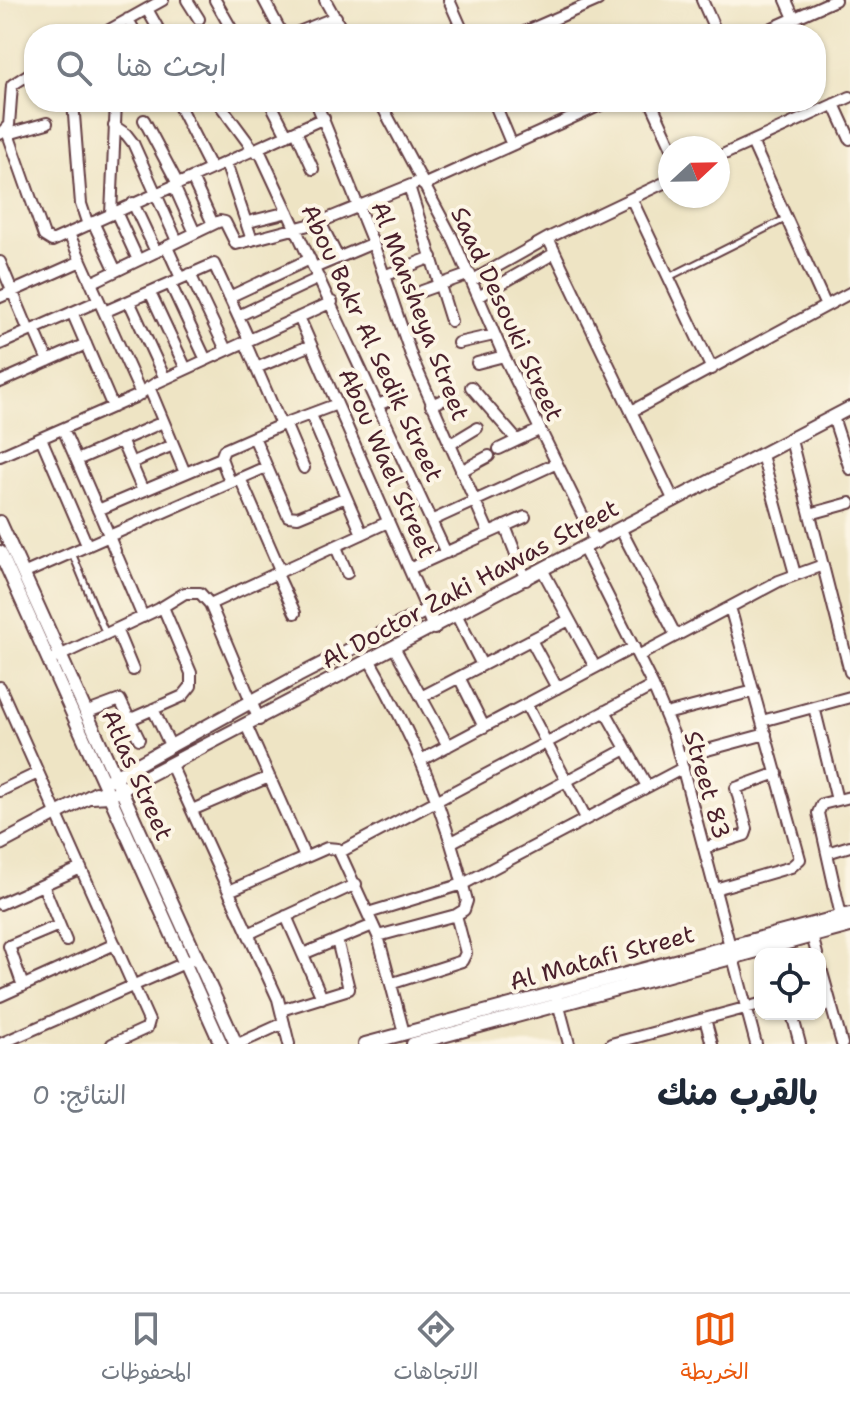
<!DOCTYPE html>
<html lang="ar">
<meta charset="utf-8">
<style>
:root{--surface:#fff;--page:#f2f2f3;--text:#1f2937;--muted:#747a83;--line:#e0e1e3;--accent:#ea580c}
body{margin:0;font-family:"Shantell Sans","Playpen Sans Arabic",sans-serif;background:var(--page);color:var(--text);direction:rtl}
.controls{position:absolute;right:24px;bottom:24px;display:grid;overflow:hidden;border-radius:16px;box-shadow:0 2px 6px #0004}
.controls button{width:72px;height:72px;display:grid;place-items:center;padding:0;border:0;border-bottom:2px solid var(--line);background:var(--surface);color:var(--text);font:40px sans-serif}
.compass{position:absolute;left:658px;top:136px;width:72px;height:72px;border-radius:50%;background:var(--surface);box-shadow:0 2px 6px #0004;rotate:68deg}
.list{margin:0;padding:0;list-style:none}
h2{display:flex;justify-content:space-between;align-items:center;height:104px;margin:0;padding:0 32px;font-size:34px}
h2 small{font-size:26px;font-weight:400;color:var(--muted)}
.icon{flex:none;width:44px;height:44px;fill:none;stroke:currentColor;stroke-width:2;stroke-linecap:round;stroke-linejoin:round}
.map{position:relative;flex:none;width:850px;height:1044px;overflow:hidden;direction:ltr}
.search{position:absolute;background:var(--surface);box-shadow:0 2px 6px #0004;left:24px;right:24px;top:24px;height:88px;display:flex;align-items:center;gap:20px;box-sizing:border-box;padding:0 28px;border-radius:32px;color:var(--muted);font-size:30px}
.sheet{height:248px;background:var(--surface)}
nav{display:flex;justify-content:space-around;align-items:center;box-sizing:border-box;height:112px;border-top:2px solid var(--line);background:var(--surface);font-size:22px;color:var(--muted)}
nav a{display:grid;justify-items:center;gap:4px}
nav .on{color:var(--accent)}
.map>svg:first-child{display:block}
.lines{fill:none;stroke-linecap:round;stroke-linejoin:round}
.service-casing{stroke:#633d42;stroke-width:9}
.minor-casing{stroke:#633d42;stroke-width:14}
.tertiary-casing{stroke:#633d42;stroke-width:16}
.service{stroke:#fff;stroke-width:5}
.minor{stroke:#fff;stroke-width:10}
.tertiary{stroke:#fff;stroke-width:12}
.labels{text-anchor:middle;stroke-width:8;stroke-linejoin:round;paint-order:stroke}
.street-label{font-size:24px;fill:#4a1f2b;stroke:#fcf5e5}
</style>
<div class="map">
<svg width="850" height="1044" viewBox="0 0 850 1044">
<rect width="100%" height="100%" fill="#fcf5e5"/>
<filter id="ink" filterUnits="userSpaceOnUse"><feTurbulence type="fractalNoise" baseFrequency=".0125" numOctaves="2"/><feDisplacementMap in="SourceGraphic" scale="16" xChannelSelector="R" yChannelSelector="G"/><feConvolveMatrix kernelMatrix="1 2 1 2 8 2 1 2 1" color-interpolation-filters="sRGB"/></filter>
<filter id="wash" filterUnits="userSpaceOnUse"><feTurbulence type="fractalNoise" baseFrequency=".006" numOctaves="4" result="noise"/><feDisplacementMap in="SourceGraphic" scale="32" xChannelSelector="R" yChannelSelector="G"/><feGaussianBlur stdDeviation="1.8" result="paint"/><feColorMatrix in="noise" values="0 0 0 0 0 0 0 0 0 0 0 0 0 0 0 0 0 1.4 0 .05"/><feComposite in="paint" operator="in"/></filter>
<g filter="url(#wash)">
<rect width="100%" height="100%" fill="#eee4c4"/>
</g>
<g filter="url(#ink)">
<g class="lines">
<!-- service casing -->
<g class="service-casing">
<path id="service" d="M669,277l116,-58
M72,553l33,79"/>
</g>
<!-- minor casing -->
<g class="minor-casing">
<path id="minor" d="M187,0l12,19
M215,0l17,30 -4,4
M264,0l18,34
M325,0l19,34
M449,0l15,34
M702,0l15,34
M786,0l8,18
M147,9l14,25
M128,19l8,15
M102,34l61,-34
M294,34l42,-17
M520,34l78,-34
M759,34l76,-34
M73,102l8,102 7,21
M177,102l34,67
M218,102l37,50
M270,102l17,33
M316,102l57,141 39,115 77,175
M380,102l73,137 51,117 92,187
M494,102l18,43
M651,102l21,46
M834,104l16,35
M144,120l34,64
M114,126l12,8 7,9 44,98
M7,131l37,105 8,5 272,-123
M296,131l17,38
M0,134l9,-9 3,-40 22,-14
M8,134l39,-11
M752,142l74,164
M259,150l187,403
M718,157l132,-60
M226,163l26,77
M192,178l21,46
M423,185l184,-83
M174,186l21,47
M409,186l42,135
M632,200l80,169
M133,203l23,49
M116,212l22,48
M111,214l5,-112
M93,222l23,49
M248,222l40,-10
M320,222l18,36
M69,234l72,160
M548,238l126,263
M167,247l14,31
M0,262l29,69
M314,268l59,-25
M190,274l36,76
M384,276l48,-19
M473,280l75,-42 122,-58
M91,283l129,-62 5,1 11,22 84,-22 101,-41
M170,283l36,77
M422,291l48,-17
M150,292l36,77
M480,296l75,-43
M0,297l81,-36
M229,297l81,-38
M129,301l36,78
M72,312l41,95
M104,312l110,-48 35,76
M238,316l81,-38
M299,317l128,293
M34,329l14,32
M245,342l36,83 56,-21
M458,343l36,-8
M0,344l98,-43
M477,363l27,-7
M256,368l55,-23
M0,382l86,-38
M149,387l36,86
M471,387l46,53
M378,405l23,-10
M431,405l21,-9
M632,411l218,-118
M311,415l51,119
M833,417l17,52
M286,426l18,42
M63,429l46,106
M254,437l34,79 10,1 48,-20
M41,438l46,107
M121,440l22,51
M791,440l59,232
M449,445l28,-17
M499,449l40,-19
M762,455l33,119
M0,456l135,-59 21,-14 176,-81
M77,460l86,-38
M131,463l42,-18
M461,471l28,-15
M240,478l41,94
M230,482l-9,-24 3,-8 57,-25
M98,510l123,-52
M810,514l40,-11
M433,520l122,-56
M505,526l21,54
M621,530l55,106
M109,536l6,15
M336,547l11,26
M584,549l69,137 21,50 82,308
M118,558l25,59
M409,569l116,-52
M543,571l52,96
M23,574l243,-107
M277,574l18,39
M210,604l178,-82
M457,616l25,49
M116,629l17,41
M531,640l26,48
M395,649l53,97
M638,656l141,-75 44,-16
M55,658l104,-49 26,-16h15l10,11 49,116
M370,661c46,80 75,150 97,240l-3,9 -8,5 -78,21
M459,677l25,50
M0,687l149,334 -2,7 -35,16
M421,697l148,-77
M526,704l60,114
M814,707l23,93
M153,709l18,38
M605,711l42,75
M85,713l35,-13 19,39
M666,714l88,-23
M131,719l52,-23 8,-10v-13l-28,-66
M762,721l88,-24
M247,727l58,130
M681,757l85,-23
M423,759l211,-112
M171,765l107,234 11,45
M0,791l38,-18
M192,810l77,-33
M452,842l174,-93
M704,848l41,-13 2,-6 -11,-41 41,-15
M340,852l313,-166
M827,853l23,-7
M43,885l23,56
M715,889l76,-22 9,-8 -70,-252
M229,891l98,-43 11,1 40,87 26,97
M0,904l81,-36
M368,913l95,-29 220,-116
M286,916l36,82
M841,916l-23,-103 4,-9 28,-7
M248,934l108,-50
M812,936l5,18
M303,954l70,-29
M820,965l22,79
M393,983l69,-22 4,-8 -10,-38
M23,986l-14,-40 50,-21
M0,996l115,-52
M557,999l12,45
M281,1010l68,-21 -12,-49
M792,1014l8,30
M705,1019l7,25
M0,1044l196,-86
M238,1044l46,-21
M611,1044l149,-40"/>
</g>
<!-- tertiary casing -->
<g class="tertiary-casing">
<path id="tertiary" d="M0,522l236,522
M0,552l221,492
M109,780l189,-104 129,-66 7,18
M92,797l17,-1 741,-388
M0,844l96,-51
M365,1044l485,-130
M413,1044l437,-118"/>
</g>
<!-- service -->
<use href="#service" class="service"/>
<!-- minor -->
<use href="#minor" class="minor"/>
<!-- tertiary -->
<use href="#tertiary" class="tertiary"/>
</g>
</g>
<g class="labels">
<!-- street labels -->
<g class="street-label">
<text transform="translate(420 311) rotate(69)" y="8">Al Mansheya Street</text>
<text transform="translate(507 314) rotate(65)" y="8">Saad Desouki Street</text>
<text transform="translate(372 343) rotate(65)" y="8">Abou Bakr Al Sedik Street</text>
<text transform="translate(387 463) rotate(66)" y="8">Abou Wael Street</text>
<text transform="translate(470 584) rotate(-28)" y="8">Al Doctor Zaki Hawas Street</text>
<text transform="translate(137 775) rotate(66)" y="8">Atlas Street</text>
<text transform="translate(707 785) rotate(74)" y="8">Street 83</text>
<text transform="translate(602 958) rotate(-15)" y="8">Al Matafi Street</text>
</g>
</g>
</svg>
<div class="controls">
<button><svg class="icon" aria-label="locate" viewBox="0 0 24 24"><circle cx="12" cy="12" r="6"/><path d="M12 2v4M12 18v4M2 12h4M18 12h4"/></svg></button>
</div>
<svg class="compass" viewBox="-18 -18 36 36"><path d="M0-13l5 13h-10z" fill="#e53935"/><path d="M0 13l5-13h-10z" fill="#747a83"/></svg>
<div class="search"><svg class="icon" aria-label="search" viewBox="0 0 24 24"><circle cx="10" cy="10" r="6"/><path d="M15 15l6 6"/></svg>ابحث هنا</div>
</div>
<section class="sheet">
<h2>بالقرب منك<small>النتائج: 0</small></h2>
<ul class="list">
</ul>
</section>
<nav>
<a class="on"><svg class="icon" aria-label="map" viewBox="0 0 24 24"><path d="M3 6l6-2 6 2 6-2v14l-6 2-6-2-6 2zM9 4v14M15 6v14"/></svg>الخريطة</a>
<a><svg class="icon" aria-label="directions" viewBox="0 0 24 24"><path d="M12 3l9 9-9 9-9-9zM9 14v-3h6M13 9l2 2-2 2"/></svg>الاتجاهات</a>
<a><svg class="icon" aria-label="saved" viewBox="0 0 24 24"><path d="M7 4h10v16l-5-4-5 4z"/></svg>المحفوظات</a>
</nav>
